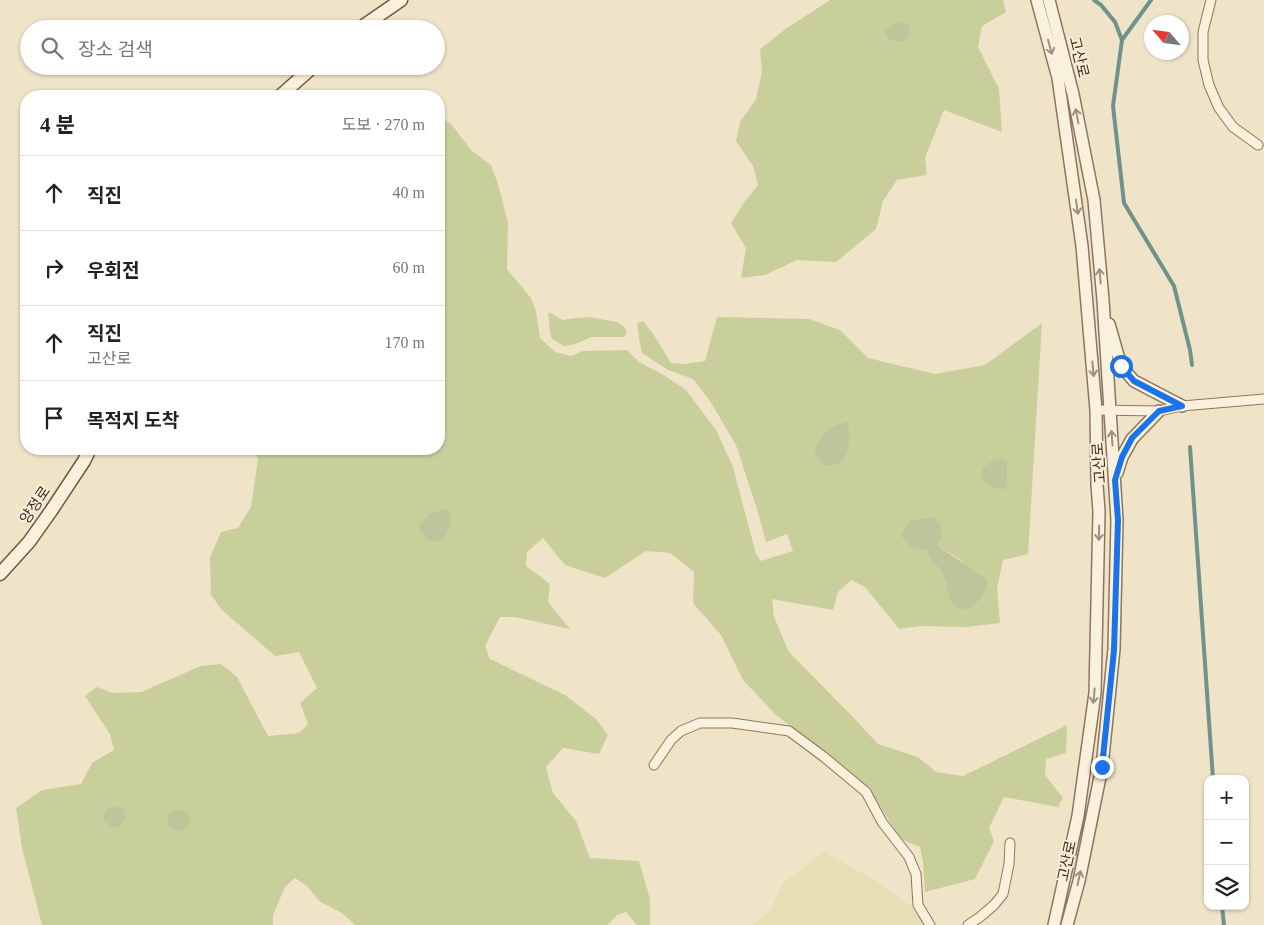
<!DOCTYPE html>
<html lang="ko">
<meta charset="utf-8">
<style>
:root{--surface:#fff;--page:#f2f2f2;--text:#222;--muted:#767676;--line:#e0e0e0}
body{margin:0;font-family:"Times New Roman","Noto Sans KR",serif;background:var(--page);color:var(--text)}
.controls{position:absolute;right:15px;bottom:15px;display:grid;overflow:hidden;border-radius:10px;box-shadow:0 1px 4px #0004}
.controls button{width:45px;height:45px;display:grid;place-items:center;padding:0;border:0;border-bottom:1px solid var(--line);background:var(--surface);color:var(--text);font:25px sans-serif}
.compass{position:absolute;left:1144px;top:15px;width:45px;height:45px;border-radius:50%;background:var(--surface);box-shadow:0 1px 4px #0004;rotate:298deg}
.stop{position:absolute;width:15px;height:15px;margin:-11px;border:4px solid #1a73e8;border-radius:50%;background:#fff}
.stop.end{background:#1a73e8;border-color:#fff;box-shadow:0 1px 5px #0008}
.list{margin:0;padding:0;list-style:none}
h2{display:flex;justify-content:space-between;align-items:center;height:65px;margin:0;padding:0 20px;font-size:21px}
h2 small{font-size:16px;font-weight:400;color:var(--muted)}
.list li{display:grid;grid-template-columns:32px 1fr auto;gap:15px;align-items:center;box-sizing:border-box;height:75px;padding:0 20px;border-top:1px solid var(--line)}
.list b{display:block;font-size:19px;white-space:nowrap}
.list p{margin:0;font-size:16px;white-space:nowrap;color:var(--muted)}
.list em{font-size:16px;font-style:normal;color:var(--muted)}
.icon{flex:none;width:28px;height:28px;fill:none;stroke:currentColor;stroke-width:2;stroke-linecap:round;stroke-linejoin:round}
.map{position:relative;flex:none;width:1264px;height:925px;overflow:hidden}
.search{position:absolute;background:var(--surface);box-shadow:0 1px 4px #0004;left:20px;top:20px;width:425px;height:55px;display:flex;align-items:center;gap:12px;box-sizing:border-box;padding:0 18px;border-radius:28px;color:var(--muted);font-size:19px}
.panel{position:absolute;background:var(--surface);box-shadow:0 1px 4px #0004;left:20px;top:90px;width:425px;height:365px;border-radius:20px}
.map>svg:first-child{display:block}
.farmland{fill:#e6deb5}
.green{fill:#c9cf9b;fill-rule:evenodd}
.cemetery{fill:#bfc49a}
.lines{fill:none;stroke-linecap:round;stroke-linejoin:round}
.stream{stroke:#6f938a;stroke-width:4}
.minor-casing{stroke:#8d765c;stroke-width:11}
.tertiary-casing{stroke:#8d765c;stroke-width:14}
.secondary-casing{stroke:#6f573f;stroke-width:15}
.minor{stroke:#faf1dc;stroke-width:9}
.tertiary{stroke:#faf1dc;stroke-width:11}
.secondary{stroke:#faf1dc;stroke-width:12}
.oneway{stroke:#9c907e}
.route{stroke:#1a73e8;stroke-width:6}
.labels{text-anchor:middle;stroke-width:4;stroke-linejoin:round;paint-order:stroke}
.street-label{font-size:15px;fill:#3d2e20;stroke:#f7eed8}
</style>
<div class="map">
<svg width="1264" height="925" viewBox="0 0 1264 925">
<rect width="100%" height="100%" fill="#f0e4c8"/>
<!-- farmland -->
<path class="farmland" d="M824,852l47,26 43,30 11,17h-173l18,-14 13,-28z"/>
<!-- green -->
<path class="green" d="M830,0h173l3,12 -24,14 -4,21 21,42 3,43 -58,-22 -19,48 2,17 -30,5 -14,21 -7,28 -40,33 -39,-2 -32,15 -24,3 5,-30 -15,-25 14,-22 13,-16 -5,-19 -17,-25 4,-19 16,-23 6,-27 -2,-23 27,-21z
M439,116l12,8 21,27 19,14 7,19 10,39 -1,46 24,29 5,13 4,27 15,14 16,4 12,-5 44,-1 12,12 23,12 24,16 30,40 17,37 23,87 5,7 32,-10 -6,-17 -21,8 -9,-33 -21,-64 -26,-44 -17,-22 -25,-9 -26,-17 -3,-14 -2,-16 6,-2 11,14 17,28 13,1 21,-3 12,-44 92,2 31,11 28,28 67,16 50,-9 57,-42 -14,231 -25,6 -6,28 3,35 -33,4 -47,-1 -21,3 -34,-42 -14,-7 -13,12 -5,18 -61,-11 2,18 15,35 62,63 27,29 40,13 18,15 27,4 104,-51 -1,28 -20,6 -1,16 18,23 -5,9 -54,-10 -15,31 5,13 -19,38 -50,13 -2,-30 -3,-15 -19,-8 -33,-51 -93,-74 -32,-34 -22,-45 -28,-32 1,-31 -24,-19 -24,-2 -41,27 -40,-13 -22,-27 -16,14 -1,14 24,18 -2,18 22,27 -55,-12h-15l-15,29 5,13 75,36 31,24 12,16 -9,19 -36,-6 -17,19 7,26 23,28 14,37 49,3 11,38v26h-13l-11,-13 -9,3 -9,10h-253l-13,-12 -23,-12 -11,-14 -13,-9 -10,9 -12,28v10h-231l-20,-77 -6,-40 26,-18 39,-6 11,-21 22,-13 -4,-16 -25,-38 12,-9 16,6 28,-1 60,-26 20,-2 16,13 31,59 31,-3 9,-9 -8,-21 17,-15 -18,-36 -24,4 -53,-46 -11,-15 -1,-37 11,-26 17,-4 13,-21 7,-48 -5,-10h186zM941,538l-3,8 21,13 11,10 10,5 -32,22 -2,-14 -6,-13 -9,-7 -5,-12z
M548,312l15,8 12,-2 14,-1 28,5 7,4 3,7 -3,4h-33l-15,7 -12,2 -12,-7 -2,-8z"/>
<!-- cemetery -->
<path class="cemetery" d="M900,21l9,4v12l-6,5c-11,-1 -14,0 -18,-11z
M848,422c2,20 5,42 -22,44l-7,-5 -5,-10c9,-17 14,-25 34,-29z
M996,459l11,1v25l-3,5 -15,-4 -6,-5c-3,-15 2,-15 13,-22z
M446,509l5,5 -1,13 -5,10 -10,5 -8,-3 -9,-11 11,-14z
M933,517l8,9v12l-3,8 50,34c-4,16 -8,22 -23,30l-11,-4 -6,-10 -2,-14 -6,-13 -9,-7 -5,-12 -15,-3 -10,-11 9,-15z
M113,806l11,3 1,9 -5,9h-9l-8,-7 3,-10z
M175,810l12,2 4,6 -4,9 -7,4 -11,-4 -2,-7 2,-8z"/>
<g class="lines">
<!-- stream -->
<path class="stream" d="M1094,0l7,5 14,17 7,18 -9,66 11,97 50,83 16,64 2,15
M1122,40l29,-40
M1190,447l23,332
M1222,906l2,19"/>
<!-- minor casing -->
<g class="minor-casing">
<path id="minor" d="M1211,0l-8,32v28l6,25 10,23 14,19 25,18
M1096,410l63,1 23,-5 82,-7
M654,765l17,-25 10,-9 19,-8h32l57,8 35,26 42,35 16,30 27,35 7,17 2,31 12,20
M968,925l12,-8 14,-12 9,-11 6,-30 1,-21"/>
</g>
<!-- tertiary casing -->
<g class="tertiary-casing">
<path id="tertiary" d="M1037,0l21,78 24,168 14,164 1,75 2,26 -4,182 -17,123 -24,109
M1049,0l24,94 21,106 9,100 14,220 -3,129 -12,118 -23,114 -12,44
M1109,324l12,42 13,15 48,25
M1117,473l5,-16 10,-18 27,-28"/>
</g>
<!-- secondary casing -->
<g class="secondary-casing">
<path id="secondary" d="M359,29l42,-29
M280,96l34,-30
M0,574l29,-32 22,-31 33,-50 6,-12"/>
</g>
<!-- minor -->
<use href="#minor" class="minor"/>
<!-- tertiary -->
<use href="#tertiary" class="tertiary"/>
<!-- secondary -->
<use href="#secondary" class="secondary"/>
</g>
<!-- one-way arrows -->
<defs><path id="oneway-shaft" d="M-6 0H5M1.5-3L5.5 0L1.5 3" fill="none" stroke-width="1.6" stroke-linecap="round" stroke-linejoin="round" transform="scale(1.25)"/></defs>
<g class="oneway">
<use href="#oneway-shaft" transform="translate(1050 47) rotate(75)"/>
<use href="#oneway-shaft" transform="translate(1077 116) rotate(-101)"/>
<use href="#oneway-shaft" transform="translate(1077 207) rotate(82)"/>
<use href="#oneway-shaft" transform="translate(1100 276) rotate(-95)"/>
<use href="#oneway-shaft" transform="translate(1093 369) rotate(85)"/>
<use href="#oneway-shaft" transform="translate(1112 438) rotate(-94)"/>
<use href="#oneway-shaft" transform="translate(1099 533) rotate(91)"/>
<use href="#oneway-shaft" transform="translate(1094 696) rotate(95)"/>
<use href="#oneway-shaft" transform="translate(1079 878) rotate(-78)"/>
</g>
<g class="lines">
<!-- route -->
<path class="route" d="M1102,767l12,-117 4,-130 -3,-40 7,-23 10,-19 27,-27 23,-5 -48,-25 -13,-15"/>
</g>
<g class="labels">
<!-- street labels -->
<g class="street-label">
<text transform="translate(1079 57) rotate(76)" y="5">고산로</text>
<text transform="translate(1099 463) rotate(-94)" y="5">고산로</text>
<text transform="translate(35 505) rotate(-56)" y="5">양정로</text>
<text transform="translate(1067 861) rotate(-78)" y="5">고산로</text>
</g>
</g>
</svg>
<div class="controls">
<button>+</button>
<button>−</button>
<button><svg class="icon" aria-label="layers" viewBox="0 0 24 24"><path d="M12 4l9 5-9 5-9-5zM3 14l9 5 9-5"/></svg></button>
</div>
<svg class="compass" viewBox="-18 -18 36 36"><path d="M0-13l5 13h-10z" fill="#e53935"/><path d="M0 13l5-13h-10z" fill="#767676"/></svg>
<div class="stop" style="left:1121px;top:366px"></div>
<div class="stop end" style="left:1102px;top:767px"></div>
<div class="search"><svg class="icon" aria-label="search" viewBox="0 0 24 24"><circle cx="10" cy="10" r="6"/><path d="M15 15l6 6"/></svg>장소 검색</div>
<section class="panel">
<h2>4 분<small>도보 · 270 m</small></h2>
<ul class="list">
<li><svg class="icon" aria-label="ahead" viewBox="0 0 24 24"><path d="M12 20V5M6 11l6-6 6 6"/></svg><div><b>직진</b></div><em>40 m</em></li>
<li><svg class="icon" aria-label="right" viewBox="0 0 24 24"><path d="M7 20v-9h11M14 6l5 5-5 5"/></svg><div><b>우회전</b></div><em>60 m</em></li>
<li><svg class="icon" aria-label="ahead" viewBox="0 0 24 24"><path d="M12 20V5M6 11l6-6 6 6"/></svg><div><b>직진</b><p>고산로</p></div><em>170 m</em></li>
<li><svg class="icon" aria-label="arrive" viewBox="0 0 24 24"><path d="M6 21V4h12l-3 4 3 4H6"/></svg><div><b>목적지 도착</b></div></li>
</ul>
</section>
</div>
